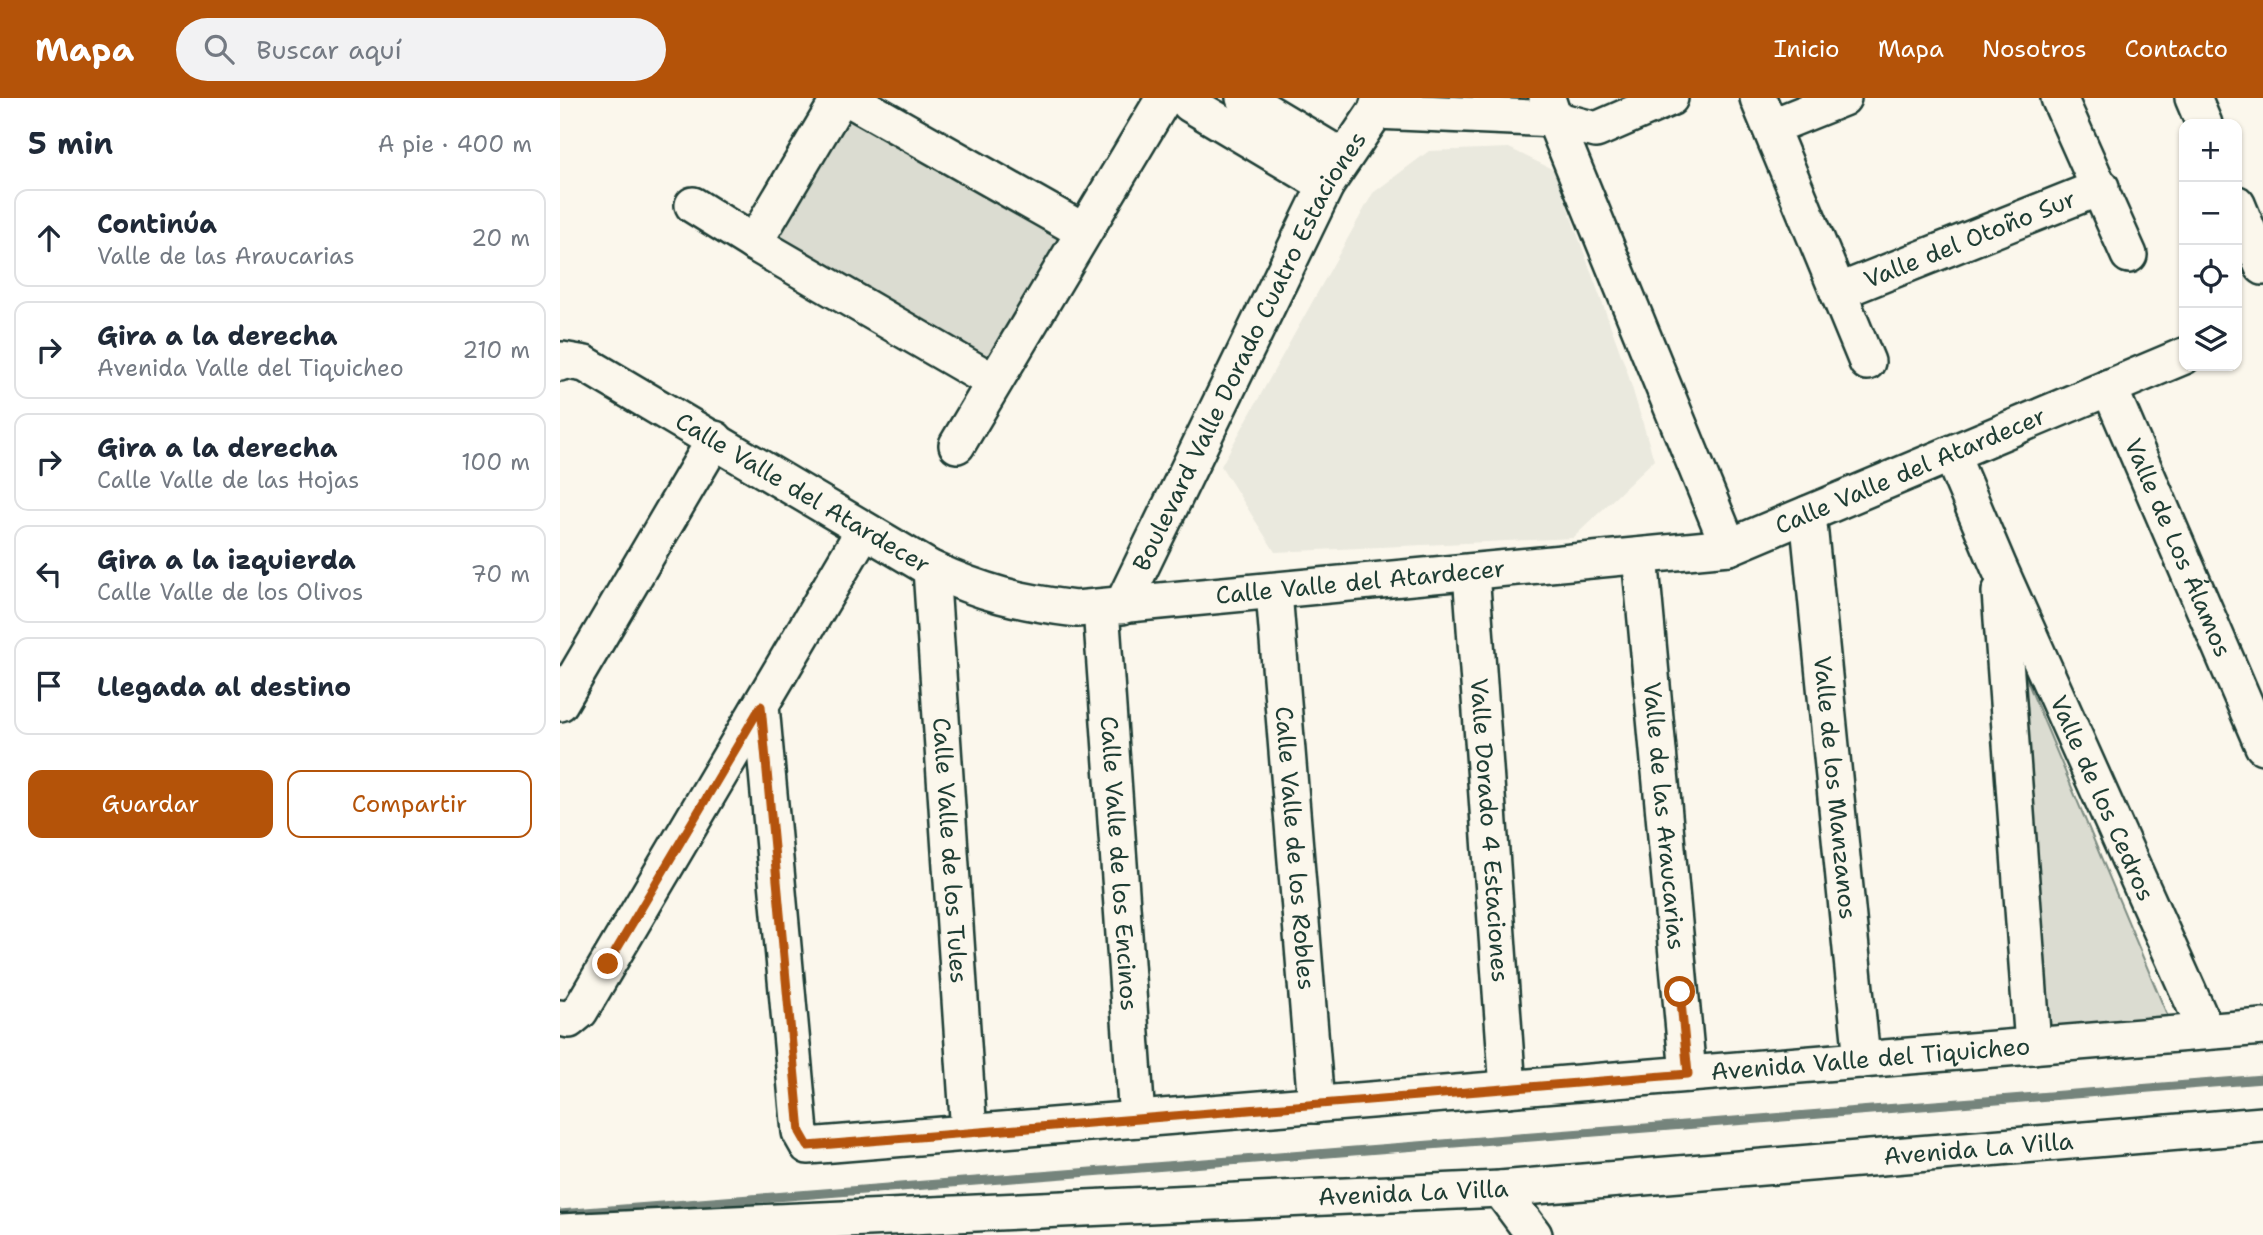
<!DOCTYPE html>
<html lang="es">
<meta charset="utf-8">
<style>
:root{--surface:#fff;--page:#f2f2f3;--text:#1f2937;--muted:#747a83;--line:#e0e1e3;--accent:#b45309}
body{margin:0;font-family:"Shantell Sans",sans-serif;background:var(--page);color:var(--text)}
.controls{position:absolute;right:21px;top:21px;display:grid;overflow:hidden;border-radius:14px;box-shadow:0 2px 5px #0004}
.controls button{width:63px;height:63px;display:grid;place-items:center;padding:0;border:0;border-bottom:2px solid var(--line);background:var(--surface);color:var(--text);font:35px sans-serif}
.stop{position:absolute;width:21px;height:21px;margin:-16px;border:5px solid #b45309;border-radius:50%;background:#fff}
.stop.end{background:#b45309;border-color:#fff;box-shadow:0 2px 7px #0008}
.list{margin:0;padding:0;list-style:none}
h2{display:flex;justify-content:space-between;align-items:center;height:91px;margin:0;padding:0 28px;font-size:30px}
h2 small{font-size:23px;font-weight:400;color:var(--muted)}
.list li{display:grid;grid-template-columns:46px 1fr auto;gap:21px;align-items:center;box-sizing:border-box;height:98px;margin:0 14px 14px;padding:0 14px;border:2px solid var(--line);border-radius:14px}
.list b{display:block;font-size:26px;white-space:nowrap}
.list p{margin:0;font-size:23px;white-space:nowrap;color:var(--muted)}
.list em{font-size:23px;font-style:normal;color:var(--muted)}
.actions{display:flex;gap:14px;padding:21px 28px}
.actions a{flex:1;padding:16px 0;border:2px solid var(--accent);border-radius:14px;text-align:center;font-size:24px;color:var(--accent)}
.actions .main{background:var(--accent);color:#fff}
.icon{flex:none;width:38px;height:38px;fill:none;stroke:currentColor;stroke-width:2;stroke-linecap:round;stroke-linejoin:round}
.map{position:relative;flex:none;width:1703px;height:1137px;overflow:hidden}
header{display:flex;align-items:center;gap:42px;box-sizing:border-box;height:98px;padding:0 35px;background:var(--accent);color:#fff}
header strong{font-size:33px}
nav{display:flex;gap:38px;margin-inline-start:auto;font-size:24px}
.search{width:490px;height:63px;background:var(--page);display:flex;align-items:center;gap:18px;box-sizing:border-box;padding:0 24px;border-radius:38px;color:var(--muted);font-size:26px}
main{display:flex}
aside{flex:1;background:var(--surface)}
.map>svg:first-child{display:block}
.built{fill:#eae9de}
.green{fill:#dbdcd1;stroke:#7d8c82;stroke-width:2}
.lines{fill:none;stroke-linecap:round;stroke-linejoin:round}
.stream{stroke:#74847b;stroke-width:9}
.minor-casing{stroke:#1f3d34;stroke-width:40}
.minor{stroke:#fbf7ec;stroke-width:35}
.route{stroke:#b45309;stroke-width:9}
.labels{text-anchor:middle;stroke-width:6;stroke-linejoin:round;paint-order:stroke}
.street-label{font-size:24px;fill:#1f3d34;stroke:#fbf7ec}
</style>
<header>
<strong>Mapa</strong>
<div class="search"><svg class="icon" aria-label="search" viewBox="0 0 24 24"><circle cx="10" cy="10" r="6"/><path d="M15 15l6 6"/></svg>Buscar aquí</div>
<nav><a>Inicio</a><a>Mapa</a><a>Nosotros</a><a>Contacto</a></nav>
</header>
<main>
<aside>
<h2>5 min<small>A pie · 400 m</small></h2>
<ul class="list">
<li><svg class="icon" aria-label="ahead" viewBox="0 0 24 24"><path d="M12 20V5M6 11l6-6 6 6"/></svg><div><b>Continúa</b><p>Valle de las Araucarias</p></div><em>20 m</em></li>
<li><svg class="icon" aria-label="right" viewBox="0 0 24 24"><path d="M7 20v-9h11M14 6l5 5-5 5"/></svg><div><b>Gira a la derecha</b><p>Avenida Valle del Tiquicheo</p></div><em>210 m</em></li>
<li><svg class="icon" aria-label="right" viewBox="0 0 24 24"><path d="M7 20v-9h11M14 6l5 5-5 5"/></svg><div><b>Gira a la derecha</b><p>Calle Valle de las Hojas</p></div><em>100 m</em></li>
<li><svg class="icon" aria-label="left" viewBox="0 0 24 24"><path d="M17 20v-9H6M10 6l-5 5 5 5"/></svg><div><b>Gira a la izquierda</b><p>Calle Valle de los Olivos</p></div><em>70 m</em></li>
<li><svg class="icon" aria-label="arrive" viewBox="0 0 24 24"><path d="M6 21V4h12l-3 4 3 4H6"/></svg><div><b>Llegada al destino</b></div></li>
</ul>
<div class="actions"><a class="main">Guardar</a><a>Compartir</a></div>
</aside>
<div class="map">
<svg width="1703" height="1137" viewBox="0 0 1703 1137">
<rect width="100%" height="100%" fill="#fbf7ec"/>
<filter id="ink" filterUnits="userSpaceOnUse"><feTurbulence type="fractalNoise" baseFrequency=".0143" numOctaves="2"/><feDisplacementMap in="SourceGraphic" scale="14" xChannelSelector="R" yChannelSelector="G"/><feConvolveMatrix kernelMatrix="1 2 1 2 8 2 1 2 1" color-interpolation-filters="sRGB"/></filter>
<g filter="url(#ink)">
<!-- built -->
<path class="built" d="M949,50l45,22 73,201 27,89 -81,78 -298,14 -54,-86 152,-273 56,-42z"/>
<!-- green -->
<path class="green" d="M280,0l243,133 -88,147 -237,-136z
M1460,566l148,353 -125,11z"/>
<g class="lines">
<!-- stream -->
<path class="stream" d="M0,1116l1703,-135"/>
<!-- minor casing -->
<g class="minor-casing">
<g id="minor">
<path d="M288,0l235,133"/>
<path d="M625,0l5,6 136,81"/>
<path d="M684,0l100,60"/>
<path d="M987,0l7,21 175,428"/>
<path d="M1198,0l109,264"/>
<path d="M1499,0l70,157"/>
<path d="M1633,0l11,26"/>
<path d="M816,13l178,8 42,11 74,-32"/>
<path d="M1211,29l72,-29"/>
<path d="M1677,106l26,63"/>
<path d="M133,107l61,38 240,139"/>
<path d="M194,145l86,-145"/>
<path id="s1" d="M1278,194l263,-105"/>
<path id="s2" d="M0,265l2,-3 23,4 346,205c52,24 88,33 145,40l653,-62 455,-191"/>
<path id="s3" d="M1549,289l154,359"/>
<path d="M397,347l207,-347"/>
<path id="s4" d="M1391,356l47,111 208,466"/>
<path id="s5" d="M1248,416l54,546"/>
<path id="s6" d="M1080,458l48,518"/>
<path id="s7" d="M371,471l38,564"/>
<path id="s8" d="M911,474l37,517"/>
<path id="s9" d="M714,494l42,513"/>
<path d="M1440,494l33,454"/>
<path id="s10" d="M562,508l204,-421 50,-74 4,-13"/>
<path id="s11" d="M541,510l36,511"/>
<path d="M0,605l155,-264"/>
<path id="s12" d="M201,608l39,426 8,14 1455,-119"/>
<path d="M0,920l9,2 11,-9 284,-481"/>
<path d="M940,1091l34,46"/>
<path id="s13" d="M0,1134l940,-43 763,-64"/>
</g>
</g>
<!-- minor -->
<use href="#minor" class="minor"/>
</g>
</g>
<g class="lines" filter="url(#ink)">
<!-- route -->
<path class="route" d="M48,866l153,-258 39,426 8,14 880,-72 -8,-82"/>
</g>
<g class="labels">
<!-- street labels -->
<g class="street-label">
<text dy="8" stroke="none"><textPath href="#s1" startOffset="142">Valle del Otoño Sur</textPath></text>
<text dy="8" stroke="none"><textPath href="#s10" startOffset="285">Boulevard Valle Dorado Cuatro Estaciones</textPath></text>
<text dy="8" stroke="none"><textPath href="#s2" startOffset="1433">Calle Valle del Atardecer</textPath></text>
<text dy="8" stroke="none"><textPath href="#s2" startOffset="280">Calle Valle del Atardecer</textPath></text>
<text dy="8" stroke="none"><textPath href="#s3" startOffset="175">Valle de Los Álamos</textPath></text>
<text dy="8" stroke="none"><textPath href="#s2" startOffset="866">Calle Valle del Atardecer</textPath></text>
<text dy="8" stroke="none"><textPath href="#s5" startOffset="275">Valle de los Manzanos</textPath></text>
<text dy="8" stroke="none"><textPath href="#s4" startOffset="376">Valle de los Cedros</textPath></text>
<text dy="8" stroke="none"><textPath href="#s6" startOffset="261">Valle de las Araucarias</textPath></text>
<text dy="8" stroke="none"><textPath href="#s8" startOffset="259">Valle Dorado 4 Estaciones</textPath></text>
<text dy="8" stroke="none"><textPath href="#s9" startOffset="257">Calle Valle de los Robles</textPath></text>
<text dy="8" stroke="none"><textPath href="#s7" startOffset="282">Calle Valle de los Tules</textPath></text>
<text dy="8" stroke="none"><textPath href="#s11" startOffset="256">Calle Valle de los Encinos</textPath></text>
<text dy="8" stroke="none"><textPath href="#s12" startOffset="1510">Avenida Valle del Tiquicheo</textPath></text>
<text dy="8" stroke="none"><textPath href="#s13" startOffset="1421">Avenida La Villa</textPath></text>
<text dy="8" stroke="none"><textPath href="#s13" startOffset="854">Avenida La Villa</textPath></text>
</g>
</g>
</svg>
<div class="controls">
<button>+</button>
<button>−</button>
<button><svg class="icon" aria-label="locate" viewBox="0 0 24 24"><circle cx="12" cy="12" r="6"/><path d="M12 2v4M12 18v4M2 12h4M18 12h4"/></svg></button>
<button><svg class="icon" aria-label="layers" viewBox="0 0 24 24"><path d="M12 4l9 5-9 5-9-5zM3 14l9 5 9-5"/></svg></button>
</div>
<div class="stop" style="left:1120px;top:894px"></div>
<div class="stop end" style="left:48px;top:866px"></div>
</div>
</main>
